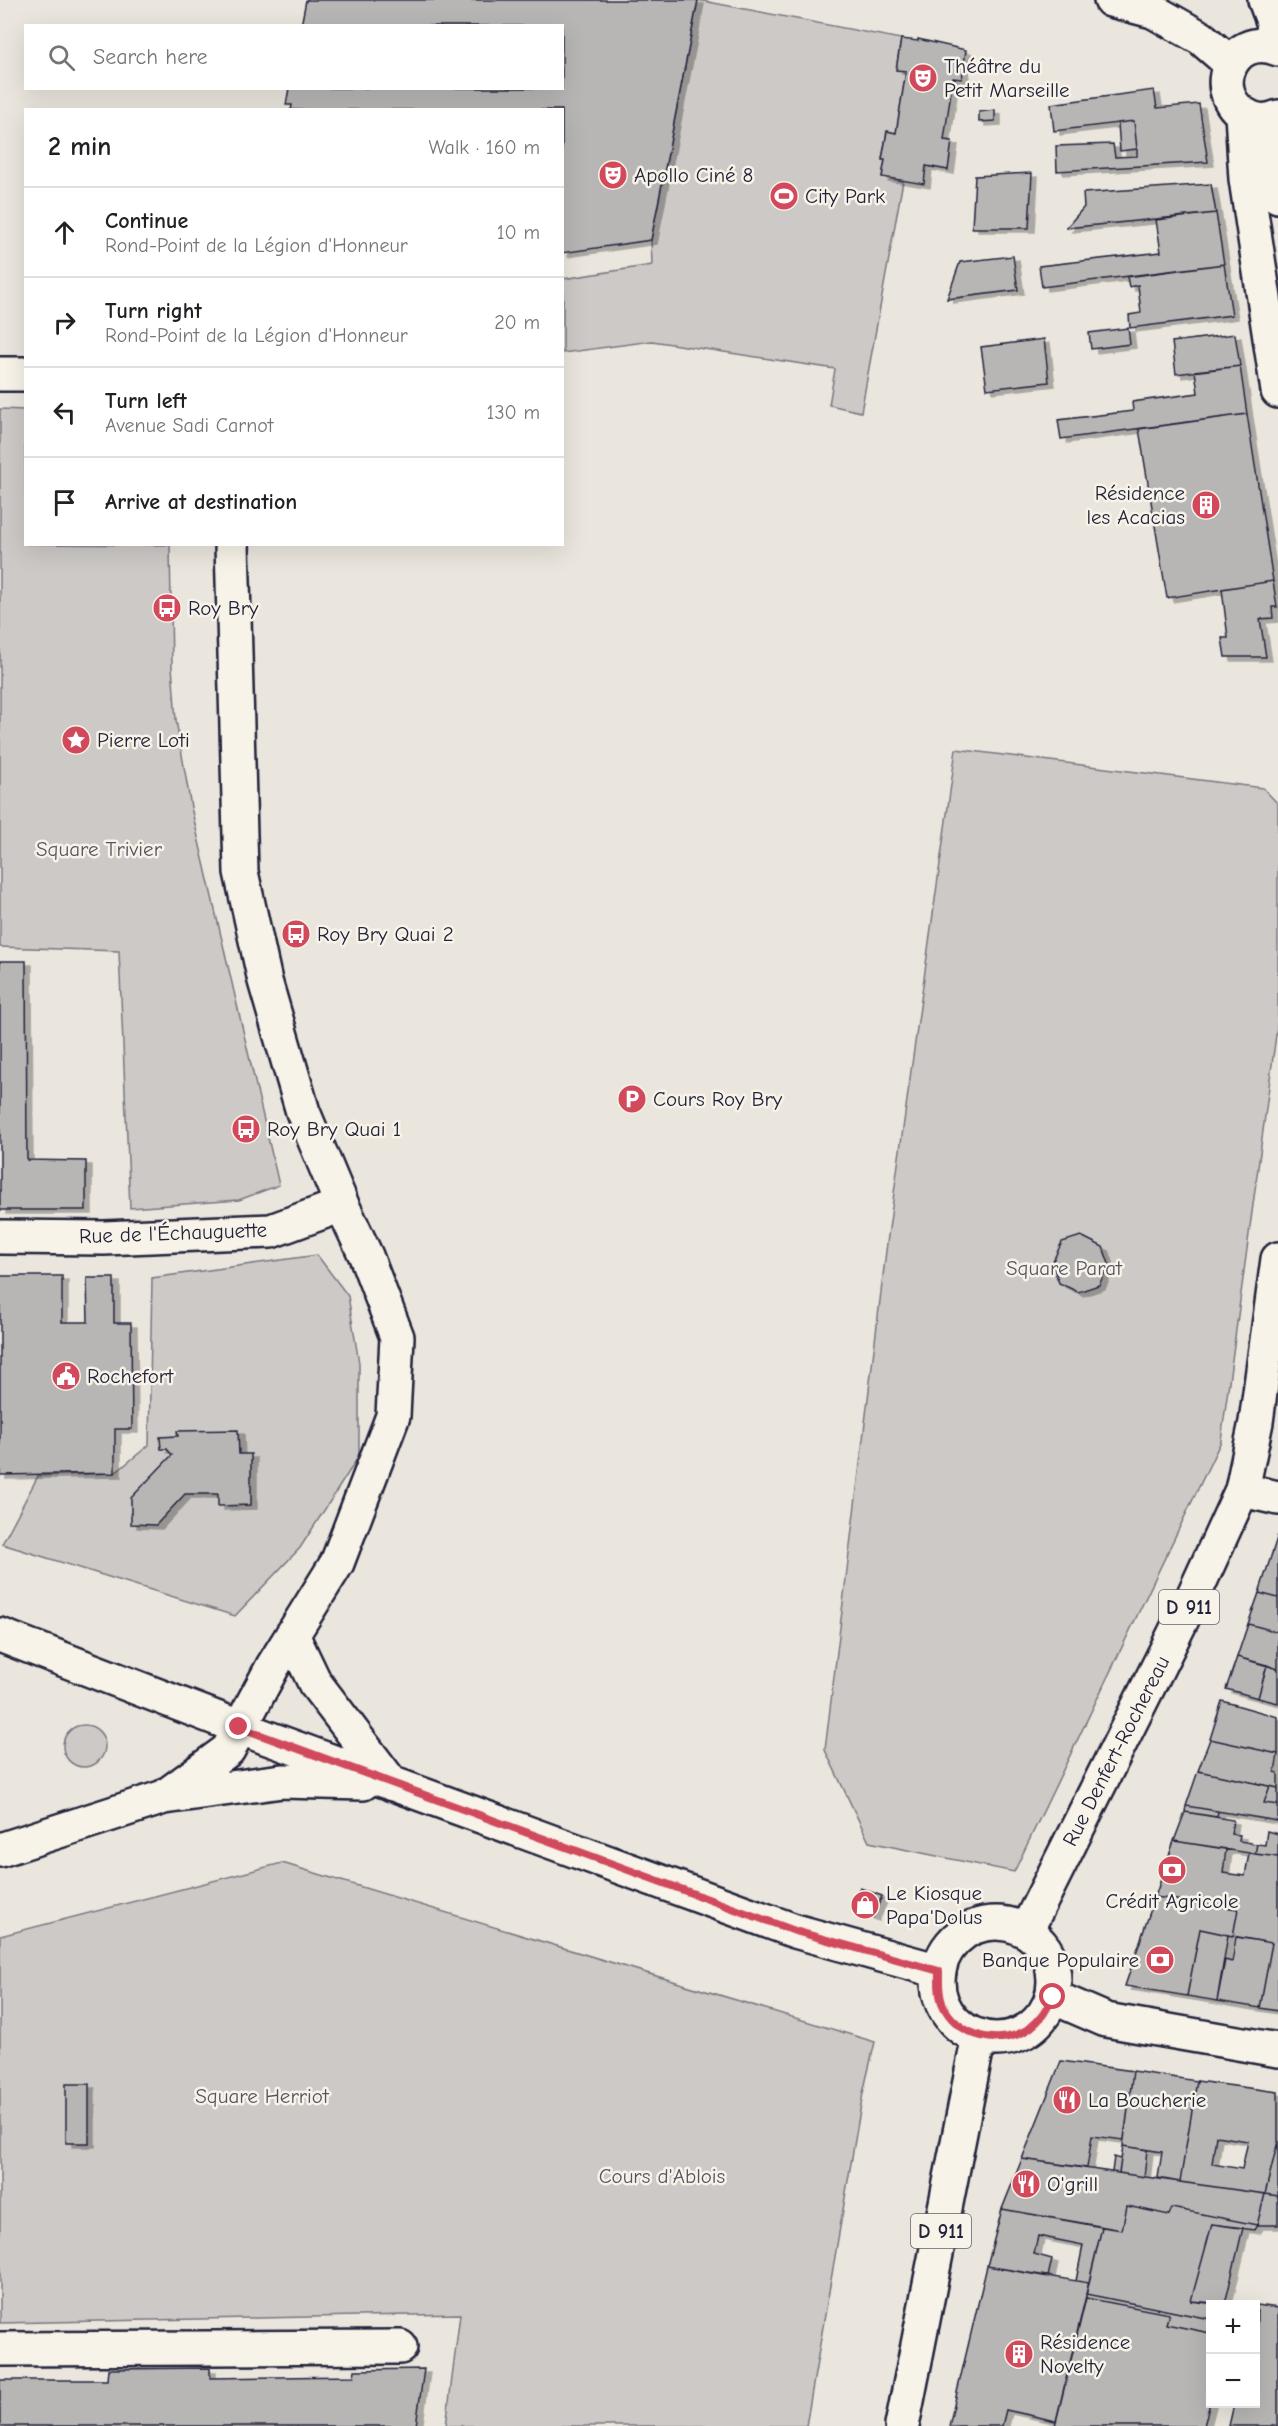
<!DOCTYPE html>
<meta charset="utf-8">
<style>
:root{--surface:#fff;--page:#f6f6f6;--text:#202124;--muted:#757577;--line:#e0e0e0}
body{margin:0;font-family:"Comic Neue",sans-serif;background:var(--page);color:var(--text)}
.controls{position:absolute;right:18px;bottom:18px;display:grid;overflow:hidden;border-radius:0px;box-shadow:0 6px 24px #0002}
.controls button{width:54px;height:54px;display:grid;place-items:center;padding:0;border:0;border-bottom:2px solid var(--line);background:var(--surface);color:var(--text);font:30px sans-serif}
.stop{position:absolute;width:18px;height:18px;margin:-14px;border:4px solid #d1495b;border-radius:50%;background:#fff}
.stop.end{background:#d1495b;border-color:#fff;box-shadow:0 2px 6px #0008}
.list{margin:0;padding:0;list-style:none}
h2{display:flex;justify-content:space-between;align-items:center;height:78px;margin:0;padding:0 24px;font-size:26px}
h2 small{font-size:20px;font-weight:400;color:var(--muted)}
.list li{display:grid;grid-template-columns:39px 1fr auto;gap:18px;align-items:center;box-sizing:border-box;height:90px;padding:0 24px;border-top:2px solid var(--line)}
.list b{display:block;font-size:22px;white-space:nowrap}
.list p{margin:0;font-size:20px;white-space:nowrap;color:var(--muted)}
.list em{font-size:20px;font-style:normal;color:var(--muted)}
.icon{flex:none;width:33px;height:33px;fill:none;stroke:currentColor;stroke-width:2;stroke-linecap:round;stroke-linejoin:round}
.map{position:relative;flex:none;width:1278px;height:2426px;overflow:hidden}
.search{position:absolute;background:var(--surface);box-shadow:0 6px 24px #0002;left:24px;top:24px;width:540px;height:66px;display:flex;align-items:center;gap:15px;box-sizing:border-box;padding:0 21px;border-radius:0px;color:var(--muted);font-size:22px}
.panel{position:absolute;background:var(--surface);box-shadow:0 6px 24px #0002;left:24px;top:108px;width:540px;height:438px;border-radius:0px}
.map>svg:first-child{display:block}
.green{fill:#cdc9c6;stroke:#787680;stroke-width:1.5}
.building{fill:#b8b6b5;stroke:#22223b;stroke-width:1.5;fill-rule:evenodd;filter:url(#shadow)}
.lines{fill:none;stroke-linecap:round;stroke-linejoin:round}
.minor-casing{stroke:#22223b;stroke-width:38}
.major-casing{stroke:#22223b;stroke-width:38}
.minor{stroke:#f7f3e8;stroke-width:33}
.major{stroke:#f7f3e8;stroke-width:33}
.route{stroke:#d1495b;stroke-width:8}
.labels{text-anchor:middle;stroke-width:5;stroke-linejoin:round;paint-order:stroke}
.shield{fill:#f7f3e8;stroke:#62616f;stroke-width:1.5}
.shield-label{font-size:20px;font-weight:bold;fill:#22223b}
.poi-label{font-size:21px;fill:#22223b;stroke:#f7f3e8;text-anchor:start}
.park-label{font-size:21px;fill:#555465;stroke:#f7f3e8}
.street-label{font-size:21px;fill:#22223b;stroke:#f7f3e8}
</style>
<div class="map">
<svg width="1278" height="2426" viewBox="0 0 1278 2426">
<defs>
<filter id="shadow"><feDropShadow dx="6" dy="4" stdDeviation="0" flood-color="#0004"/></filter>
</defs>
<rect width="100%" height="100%" fill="#eae6de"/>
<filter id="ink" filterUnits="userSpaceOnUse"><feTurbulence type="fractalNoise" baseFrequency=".0167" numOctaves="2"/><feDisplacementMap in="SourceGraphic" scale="12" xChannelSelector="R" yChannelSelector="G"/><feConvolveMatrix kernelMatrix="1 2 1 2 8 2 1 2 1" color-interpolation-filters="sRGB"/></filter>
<g filter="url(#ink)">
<!-- green -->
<path class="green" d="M698,0l203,39 -5,30 10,2 -10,62 -9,-1 -5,27 3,1 -3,17 21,4 -42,231 -32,-7 6,-36 -183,-28 -89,12v-74l89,-14 -1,-25z
M0,409l25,1 1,134 144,1 2,121 4,54 15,87 88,378 -40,15 -109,8 -11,-257 -119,-4z
M956,749l307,39 15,16v216l-57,421 -207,431 -145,-30 -44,-92 62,-507z
M317,1255l31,41 11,67v93l-59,92 -65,68 -233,-72 36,-68 77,-3 34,-28 3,-167z
M63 1746a21 21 0 1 1 42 0a21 21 0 1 1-42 0Z
M282,1863l593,179 -12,51 -57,333h-360l14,-112 -460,9v-387z"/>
<!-- building -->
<path class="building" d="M306,0h392l-47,240 -89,13v-143h-271l1,-5h-6l3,-17h273v-62h-261z
M901,39l17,2v-2l48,11 -4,29 -9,-1 -9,62 8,1 -4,29 -22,-4 -2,18 -42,-7 3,-17h-3l5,-29 9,2 10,-62 -10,-1z
M1154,90l3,18 42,-4 9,58 -151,9 -1,-25 57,-2 2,13 22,-1v-7l-3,-28 -80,10 -3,-27z
M995,110v11l-16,1v-10z
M1134,121l3,28 -17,2 -2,-28z
M1032,173l-3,55h-57l3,-52z
M1211,184l5,29 -150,15 18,-21 -1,-14z
M1216,213l8,51 -182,23 -3,-21 122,-14 -5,-32z
M1013,256l5,34 -71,9 13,-37z
M1224,264l8,51 -102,13 -1,-13 12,-2 -3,-28 -9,2 -2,-10z
M1128,328l2,16 -39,5 -2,-16z
M1235,334l5,32 -64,8 -4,-32z
M1044,339l5,43 -62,7 -6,-42z
M1240,366l7,48 -186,25 -3,-19 75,-9 -1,-9 66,-9 -3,-22z
M1247,414l26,167 -106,17 -28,-169z
M1273,581l4,26h-5l1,11 -13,1 6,38h-41l-3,-19h6l-6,-49z
M0,961h26l1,199 59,1v49h-86z
M1081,1236l22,11 6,17 -10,21 -21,7 -19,-9 -7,-20 10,-21z
M0,1276h62v46h26l-1,-44h27v45h17l1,106h-17v44l-115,2z
M238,1430l1,24h12v51l-33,1v-12h-33l-29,31 -25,-1v-26l41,-43 -5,-6h-6l-1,-12 18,-1 -1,-5z
M1278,1535v63l-19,-5z
M1259,1593l19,5v34l-30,-8z
M1248,1624l30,8v37l-41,-12z
M1237,1657l30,8 -9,33 -32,-9z
M1267,1665l11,4v34l-20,-5z
M1222,1701l56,16v37l-68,-15z
M1210,1739l68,15 -3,18 3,1v15l-80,-17z
M1198,1771l72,15 -6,17 14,2v16l-92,-15z
M1270,1786l8,2v17l-14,-2z
M1186,1806l32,5 -1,6 -32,-5z
M1185,1812l48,8 -2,14 9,1 -1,6 18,3 -2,10 -81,-13z
M1267,1831l11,3v23l-23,-3 2,-10 8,1z
M1174,1841l52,8 -3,24 22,3 4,-23 29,4v154l-18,-3 12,-65 -39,-7 5,-27 -83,-12z
M860,1888l22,8 -3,7 -23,-8z
M856,1895l23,8 -6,14 -21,-9z
M1155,1897l83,12 -5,27 -33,-7 -13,67 -62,-10z
M1200,1929l28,6 -11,66 -30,-5z
M1236,1937l36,6 -12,65 -43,-7 8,-41 7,2z
M1061,2061l72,10 -9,69 -32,-4 -5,32 -65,-9z
M1133,2071l64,10 -17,101 -22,-4 4,-26 -39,-6z
M1197,2081l81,11v49l-13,53 -85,-12zM1216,2136l32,5 -6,28 -30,-5z
M66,2084h23v59h-23z
M1278,2141v55l-13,-2z
M1123,2146l24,4 -3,27 -25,-4z
M1114,2157l7,2 -2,14 -7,-1z
M1022,2159l158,23 85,12 -8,31 -85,-17 -3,7 -42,-9 -5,24 -120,-21z
M1265,2194l13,2v29h-21z
M1127,2206l42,9 3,-7 85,17 -3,5 -42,-6 -21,77 25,3h-6v15l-124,-25 16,-67 20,3z
M1002,2209l100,18 -13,56 -13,-2 7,-36 -45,-9 -4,18 18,5 -4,18 -61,-11z
M1212,2224l31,4 -18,76 -34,-3z
M987,2266l102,17 -33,138 -50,-11 -4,16h-53z
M1086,2294l124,25v14l-44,-9 3,-10 -83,-16z
M1086,2298l83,16 -3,10 44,9v70l-6,23h-149z
M1257,2305l21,3v118h-49l5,-22h22z
M210,2368v10l144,-2 1,-6 69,-1 -8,57h-416v-46h107l1,-11z"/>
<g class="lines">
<!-- minor casing -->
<g class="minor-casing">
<path id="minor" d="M0,374h26
M0,1237l104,1 167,-7 71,-26
M1242,1490l36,8
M0,1635l265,102 530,194 144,40
M292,1635l23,48 77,101
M164,1797l64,-47 45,-84 64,-103 56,-147 4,-79 -31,-81 -24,-51 -39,-93 -38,-131 -24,-109 -9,-328
M0,1850l164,-53 118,-16 81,2
M0,2349l400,-2"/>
</g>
<!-- major casing -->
<g class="major-casing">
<path id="major" d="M1111,0l42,11 48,27 29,25
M1265,0l9,24 -3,22
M1278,49c-48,-20 -74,49 -27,69 9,4 18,3 27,-1
M1242,114l4,65 32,212
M1271,120l7,76
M938 1981a58 58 0 1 1 116 0a58 58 0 1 1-116 0Z
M1026,1931l166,-332 50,-109 14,-68 22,-163
M1053,1997l53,23 172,30
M902,2426l77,-390"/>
</g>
<!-- minor -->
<use href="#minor" class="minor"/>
<!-- major -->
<use href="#major" class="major"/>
</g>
</g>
<g class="lines" filter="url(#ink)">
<!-- route -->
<path class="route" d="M239,1727l556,204 144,40c0,11 -1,21 3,32 14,34 60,46 89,24 11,-8 16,-19 22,-30"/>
</g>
<!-- icons -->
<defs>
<g id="theatre-disc" transform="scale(1.5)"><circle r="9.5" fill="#d1495b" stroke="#f7f3e8"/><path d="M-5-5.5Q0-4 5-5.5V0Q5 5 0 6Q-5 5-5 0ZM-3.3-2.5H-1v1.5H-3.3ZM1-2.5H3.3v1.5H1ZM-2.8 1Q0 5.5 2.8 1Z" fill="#fff"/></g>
<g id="stadium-disc" transform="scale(1.5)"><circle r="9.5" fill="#d1495b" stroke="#f7f3e8"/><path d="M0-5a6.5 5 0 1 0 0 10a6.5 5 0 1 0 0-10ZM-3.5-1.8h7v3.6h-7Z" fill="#fff"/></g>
<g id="building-disc" transform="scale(1.5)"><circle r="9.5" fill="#d1495b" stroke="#f7f3e8"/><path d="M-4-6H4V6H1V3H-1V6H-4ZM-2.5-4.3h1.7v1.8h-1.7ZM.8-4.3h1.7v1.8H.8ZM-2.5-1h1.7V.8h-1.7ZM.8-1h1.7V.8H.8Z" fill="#fff"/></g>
<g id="bus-disc" transform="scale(1.5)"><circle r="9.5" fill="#d1495b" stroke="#f7f3e8"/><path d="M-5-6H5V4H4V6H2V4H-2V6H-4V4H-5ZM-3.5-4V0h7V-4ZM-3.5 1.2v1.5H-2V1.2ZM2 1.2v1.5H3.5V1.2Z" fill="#fff"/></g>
<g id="sight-disc" transform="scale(1.5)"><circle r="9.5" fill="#d1495b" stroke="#f7f3e8"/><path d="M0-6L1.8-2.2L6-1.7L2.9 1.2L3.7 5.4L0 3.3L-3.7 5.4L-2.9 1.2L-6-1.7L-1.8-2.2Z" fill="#fff"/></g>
<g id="parking-disc" transform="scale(1.5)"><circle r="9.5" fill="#d1495b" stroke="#f7f3e8"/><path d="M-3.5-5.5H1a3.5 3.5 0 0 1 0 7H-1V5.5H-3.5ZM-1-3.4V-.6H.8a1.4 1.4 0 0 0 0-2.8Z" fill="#fff"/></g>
<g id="civic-disc" transform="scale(1.5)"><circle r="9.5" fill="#d1495b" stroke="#f7f3e8"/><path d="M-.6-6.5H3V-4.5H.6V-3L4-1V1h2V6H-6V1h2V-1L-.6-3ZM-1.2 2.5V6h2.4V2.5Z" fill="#fff"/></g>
<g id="bank-disc" transform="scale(1.5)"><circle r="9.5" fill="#d1495b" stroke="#f7f3e8"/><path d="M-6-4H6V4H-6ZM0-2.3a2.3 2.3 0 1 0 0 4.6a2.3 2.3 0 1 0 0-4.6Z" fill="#fff"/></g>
<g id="shop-disc" transform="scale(1.5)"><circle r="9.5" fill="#d1495b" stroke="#f7f3e8"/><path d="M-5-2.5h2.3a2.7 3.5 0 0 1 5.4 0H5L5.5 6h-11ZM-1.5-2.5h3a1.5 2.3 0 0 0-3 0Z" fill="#fff"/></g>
<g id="restaurant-disc" transform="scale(1.5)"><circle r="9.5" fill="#d1495b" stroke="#f7f3e8"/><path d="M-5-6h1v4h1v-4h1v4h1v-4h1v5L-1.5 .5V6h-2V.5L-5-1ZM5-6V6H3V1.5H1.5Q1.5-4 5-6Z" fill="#fff"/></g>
</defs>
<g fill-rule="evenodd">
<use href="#theatre-disc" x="923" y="78"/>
<use href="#theatre-disc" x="613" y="175"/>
<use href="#stadium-disc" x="784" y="196"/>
<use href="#building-disc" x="1206" y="505"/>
<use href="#bus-disc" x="167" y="608"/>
<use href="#sight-disc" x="76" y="740"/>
<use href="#bus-disc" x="296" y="934"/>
<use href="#parking-disc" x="632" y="1099"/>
<use href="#bus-disc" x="246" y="1129"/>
<use href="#civic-disc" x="66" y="1376"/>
<use href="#bank-disc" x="1172" y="1870"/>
<use href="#shop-disc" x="865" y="1905"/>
<use href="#bank-disc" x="1160" y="1960"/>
<use href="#restaurant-disc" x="1067" y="2100"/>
<use href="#restaurant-disc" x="1026" y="2184"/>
<use href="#building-disc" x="1019" y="2354"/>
</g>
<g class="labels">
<!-- shield labels -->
<g class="shield">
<rect x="1159" y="1590" width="60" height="34" rx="4.5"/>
<rect x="911" y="2214" width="60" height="34" rx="4.5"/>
</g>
<g class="shield-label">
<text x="1189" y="1614">D 911</text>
<text x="941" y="2238">D 911</text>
</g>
<!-- poi labels -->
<g class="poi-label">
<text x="944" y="73">Théâtre du<tspan x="944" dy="24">Petit Marseille</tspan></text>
<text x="634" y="182">Apollo Ciné 8</text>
<text x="805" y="203">City Park</text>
<text x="1185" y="500" text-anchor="end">Résidence<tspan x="1185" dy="24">les Acacias</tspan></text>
<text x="188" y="615">Roy Bry</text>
<text x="97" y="747">Pierre Loti</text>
<text x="317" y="941">Roy Bry Quai 2</text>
<text x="653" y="1106">Cours Roy Bry</text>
<text x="267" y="1136">Roy Bry Quai 1</text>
<text x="87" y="1383">Rochefort</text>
<text x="886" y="1900">Le Kiosque<tspan x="886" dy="24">Papa'Dolus</tspan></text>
<text x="1172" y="1908" text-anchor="middle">Crédit Agricole</text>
<text x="1139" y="1967" text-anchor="end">Banque Populaire</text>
<text x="1088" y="2107">La Boucherie</text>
<text x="1047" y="2191">O'grill</text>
<text x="1040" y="2349">Résidence<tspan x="1040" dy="24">Novelty</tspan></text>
</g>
<!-- park labels -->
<g class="park-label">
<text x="99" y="856">Square Trivier</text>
<text x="1064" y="1275">Square Parat</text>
<text x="262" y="2103">Square Herriot</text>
<text x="662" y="2183">Cours d'Ablois</text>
</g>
<!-- street labels -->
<g class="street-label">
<text transform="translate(173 1233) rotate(-2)" y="7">Rue de l'Échauguette</text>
<text transform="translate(1116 1751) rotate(-63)" y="7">Rue Denfert-Rochereau</text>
</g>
</g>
</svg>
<div class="controls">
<button>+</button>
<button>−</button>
</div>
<div class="stop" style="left:1053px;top:1997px"></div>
<div class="stop end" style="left:239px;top:1727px"></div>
<div class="search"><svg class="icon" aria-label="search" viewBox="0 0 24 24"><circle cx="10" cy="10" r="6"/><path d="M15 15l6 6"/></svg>Search here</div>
<section class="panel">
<h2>2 min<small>Walk · 160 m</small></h2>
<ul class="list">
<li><svg class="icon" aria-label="ahead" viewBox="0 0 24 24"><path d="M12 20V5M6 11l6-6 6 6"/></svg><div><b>Continue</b><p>Rond-Point de la Légion d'Honneur</p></div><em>10 m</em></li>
<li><svg class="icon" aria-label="right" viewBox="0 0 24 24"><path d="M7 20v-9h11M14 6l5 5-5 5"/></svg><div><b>Turn right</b><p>Rond-Point de la Légion d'Honneur</p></div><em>20 m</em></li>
<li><svg class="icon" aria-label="left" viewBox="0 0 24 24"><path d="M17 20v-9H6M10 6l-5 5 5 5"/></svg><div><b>Turn left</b><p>Avenue Sadi Carnot</p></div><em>130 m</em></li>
<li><svg class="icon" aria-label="arrive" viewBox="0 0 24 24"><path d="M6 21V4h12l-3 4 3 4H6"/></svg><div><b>Arrive at destination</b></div></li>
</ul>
</section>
</div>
